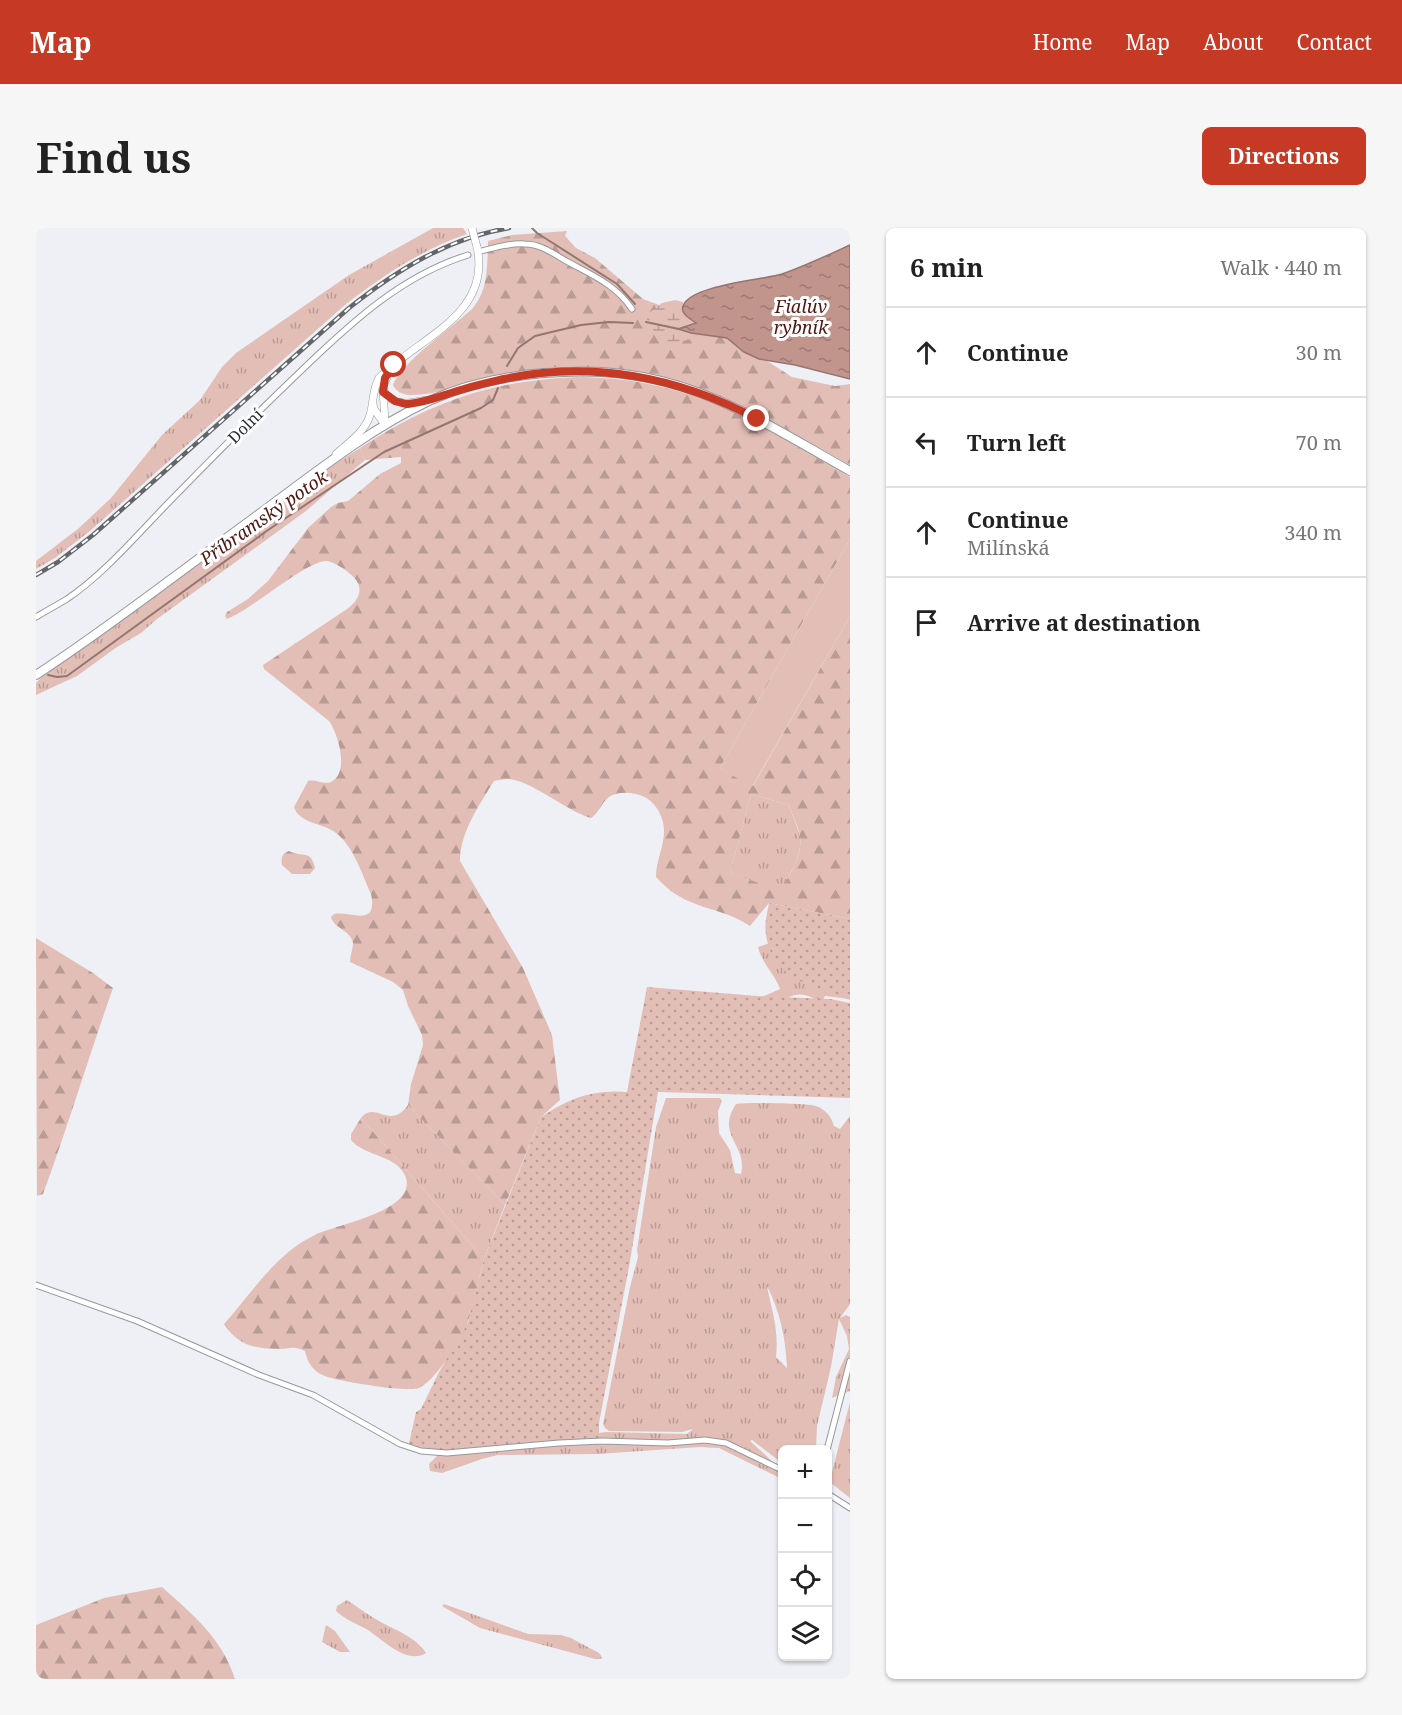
<!DOCTYPE html>
<meta charset="utf-8">
<style>
:root{--surface:#fff;--page:#f6f6f6;--text:#222;--muted:#767676;--line:#e0e0e0;--accent:#c63a25}
body{margin:0;font-family:"Noto Serif",serif;background:var(--page);color:var(--text)}
.controls{position:absolute;right:18px;bottom:18px;display:grid;overflow:hidden;border-radius:9px;box-shadow:0 2px 4px #0004}
.controls button{width:54px;height:54px;display:grid;place-items:center;padding:0;border:0;border-bottom:2px solid var(--line);background:var(--surface);color:var(--text);font:30px sans-serif}
.stop{position:absolute;width:18px;height:18px;margin:-14px;border:4px solid #c63a25;border-radius:50%;background:#fff}
.stop.end{background:#c63a25;border-color:#fff;box-shadow:0 2px 6px #0008}
.list{margin:0;padding:0;list-style:none}
h2{display:flex;justify-content:space-between;align-items:center;height:78px;margin:0;padding:0 24px;font-size:26px}
h2 small{font-size:20px;font-weight:400;color:var(--muted)}
.list li{display:grid;grid-template-columns:39px 1fr auto;gap:18px;align-items:center;box-sizing:border-box;height:90px;padding:0 24px;border-top:2px solid var(--line)}
.list b{display:block;font-size:22px;white-space:nowrap}
.list p{margin:0;font-size:20px;white-space:nowrap;color:var(--muted)}
.list em{font-size:20px;font-style:normal;color:var(--muted)}
.icon{flex:none;width:33px;height:33px;fill:none;stroke:currentColor;stroke-width:2;stroke-linecap:round;stroke-linejoin:round}
.map{position:relative;flex:none;width:814px;height:1451px;overflow:hidden;border-radius:9px}
header{display:flex;align-items:center;gap:36px;box-sizing:border-box;height:84px;padding:0 30px;background:var(--accent);color:#fff}
header strong{font-size:28px}
nav{display:flex;gap:33px;margin-inline-start:auto;font-size:21px}
.intro{display:flex;align-items:center;justify-content:space-between;box-sizing:border-box;height:144px;padding:0 36px}
h1{margin:0;font-size:42px}
.button{padding:15px 27px;border-radius:9px;background:var(--accent);color:#fff;font-size:21px;font-weight:700}
main{display:flex;gap:36px;padding:0 36px}
aside{flex:1;background:var(--surface);border-radius:9px;box-shadow:0 2px 4px #0004}
.map>svg:first-child{display:block}
.grass{fill:url(#grass-tufts);fill-rule:evenodd}
.forest{fill:url(#forest-firs);fill-rule:evenodd}
.wetland{fill:url(#wetland-marsh)}
.garden{fill:url(#garden-dots)}
.pitch{fill:#e3beb6}
.water{fill:url(#water-ripples);stroke:#957570;stroke-width:1.5}
.lines{fill:none;stroke-linecap:round;stroke-linejoin:round}
.stream{stroke:#957570;stroke-width:2}
.minor-casing{stroke:#96989d;stroke-width:7}
.tertiary-casing{stroke:#96989d;stroke-width:8}
.primary-casing{stroke:#96989d;stroke-width:10}
.minor{stroke:#fff;stroke-width:5}
.tertiary{stroke:#fff;stroke-width:7}
.primary{stroke:#fff;stroke-width:8}
.rail-casing{stroke:#646568;stroke-width:4.5}
.rail{stroke:#fdfeff;stroke-width:2;stroke-dasharray:7;stroke-linecap:butt}
.tertiary-bridge-casing{stroke:#96989d;stroke-width:8;stroke-linecap:butt}
.tertiary-bridge{stroke:#fff;stroke-width:7}
.route{stroke:#c63a25;stroke-width:8}
.labels{text-anchor:middle;stroke-width:6;stroke-linejoin:round;paint-order:stroke}
.street-label{font-size:16px;fill:#2d2e30;stroke:#fdfeff}
.water-label{font-size:18px;font-style:italic;fill:#4f170f;stroke:#fdfeff}
</style>
<header>
<strong>Map</strong>
<nav><a>Home</a><a>Map</a><a>About</a><a>Contact</a></nav>
</header>
<div class="intro"><h1>Find us</h1><a class="button">Directions</a></div>
<main>
<div class="map">
<svg width="814" height="1451" viewBox="0 0 814 1451">
<defs>
<pattern id="grass-tufts" width="24" height="20" patternUnits="userSpaceOnUse" patternTransform="scale(1.5)"><rect width="24" height="20" fill="#e3beb6"/><path d="M3 7l-1-3M5 7V3M7 7l1-3M15 17l-1-3M17 17v-4M19 17l1-3" fill="none" stroke="#b89b94"/></pattern>
<pattern id="forest-firs" width="22" height="20" patternUnits="userSpaceOnUse" patternTransform="scale(1.5)"><rect width="22" height="20" fill="#e3beb6"/><path d="M5 1l3.5 6h-7zM16 11l3.5 6h-7z" fill="#b89b94"/></pattern>
<pattern id="wetland-marsh" width="20" height="14" patternUnits="userSpaceOnUse" patternTransform="scale(1.5)"><rect width="20" height="14" fill="#e3beb6"/><path d="M1 5h8M5 5V1M11 12h8M15 12V8" fill="none" stroke="#b89b94"/></pattern>
<pattern id="garden-dots" width="8" height="8" patternUnits="userSpaceOnUse" patternTransform="scale(1.5)"><rect width="8" height="8" fill="#e3beb6"/><path d="M2 2h.1M6 6h.1" fill="none" stroke="#b89b94" stroke-width="1.8" stroke-linecap="round"/></pattern>
<pattern id="water-ripples" width="26" height="14" patternUnits="userSpaceOnUse" patternTransform="scale(1.5)"><rect width="26" height="14" fill="#c1948c"/><path d="M2 4q2-2 4 0t4 0M15 11q2-2 4 0t4 0" fill="none" stroke="#9d7973"/></pattern>
</defs>
<rect width="100%" height="100%" fill="#eef0f6"/>
<!-- grass -->
<path class="grass" d="M397,0h30l4,6c-46,16 -83,41 -121,70l-256,227 -35,27 -19,11v-8l43,-33 32,-30 51,-63 38,-35 22,-33 14,-14 113,-78z
M324,220l5,12 -59,51 -149,108 -16,14 -24,14 -40,29 -41,19v-12l6,-6 101,-71 185,-138z
M715,566l38,11c3,10 9,22 11,32 3,15 -11,42 -21,54l-49,-18z
M737,714l77,57 -25,-3 -4,7c-16,-11 -28,-12 -42,2l-17,-8 18,-8c-5,-15 -18,-25 -22,-42z
M630,870h54l2,3 -4,10 1,22 11,17 5,23 6,1c7,-30 -26,-38 -5,-70 8,-2 73,-1 80,2 10,4 15,10 18,20l6,3 10,-13v188l-10,14 6,-3 4,2v74l-18,7 4,-21 13,-28 -2,-13 -8,-17 -8,48 -14,59 -1,23 -34,1v13l-30,-23 -2,1 32,29v9l-63,-31 -19,-1 -103,7 -99,1 -16,4 -40,14 -12,-2 -1,-7 18,-18 114,-8 45,-6 81,2 6,-5 -11,3 -73,-1 -4,-3 -2,-4 27,-137 8,-30 -1,-7 19,-123zM731,1058c13,25 19,54 20,82l-11,-11c3,-27 -4,-45 -9,-71z
M372,877l97,100 -21,54 -123,-141c15,-18 28,13 47,-13z
M814,1174v96l-19,-15 -1,-3z
M311,1372c11,7 21,15 32,21 16,9 37,16 47,32 -19,12 -43,-13 -58,-23 -11,-6 -22,-10 -32,-19l1,-5z
M408,1376l84,30 33,1 10,3 28,15 3,4 -1,2h-6l-115,-31 -38,-22z
M290,1397l9,6 15,21h-10l-18,-10z"/>
<!-- forest -->
<path class="forest" d="M531,3l-2,5 11,12 19,10 48,41 43,16 10,8 -6,3h-6l-5,4 48,8 17,14 23,9 25,16 43,9 15,-2v81c-100,-56 -170,-103 -290,-98 -24,1 -48,5 -72,11 -26,6 -52,18 -80,17 -7,-1 -12,-4 -15,-10 9,-23 59,-58 79,-76 17,-19 15,-45 16,-68l24,-6z
M547,149c43,1 84,8 125,24 50,19 96,50 142,76v62l-130,229 33,18 97,-170v303l-81,-16 -19,23c-33,-22 -63,-14 -94,-49 0,-22 15,-41 4,-63 -5,-11 -12,-17 -24,-20 -9,-2 -19,-2 -27,3 -8,6 -10,16 -18,21 -25,-7 -60,-38 -83,-39 -4,0 -10,1 -14,2 -14,23 -34,51 -34,80l63,107 29,67 8,65 -19,17 -36,88 -97,-100 3,-21 12,-39 -1,-10 -14,-29 -5,-16 -10,-8 -43,-20c0,-6 3,-13 3,-19 -2,-13 -19,-14 -22,-26l3,-3c17,-3 44,14 37,-20 -9,-20 -17,-47 -35,-61 -12,-10 -37,-9 -42,-26l14,-26c8,-2 15,4 23,1 19,-9 7,-49 -2,-61l-65,-52 -1,-4 84,-56c8,-6 14,-13 12,-23 -2,-8 -9,-12 -15,-17 -5,-3 -11,-7 -17,-8 -20,-1 -74,48 -100,58l-2,-3 2,-4 21,-13 20,-18 40,-53 23,-21 7,-4 10,-2 32,-27 21,-11v-6l-36,3 -5,-12c72,-47 136,-69 223,-71zM715,566l38,11c3,10 10,22 11,32 3,16 -11,42 -21,53l-49,-17z
M253,623c14,7 22,-2 26,17l-5,6h-18l-10,-9c-1,-7 0,-12 7,-14z
M0,710l57,35 20,15c-24,68 -45,138 -70,206l-6,2z
M325,890l123,141c-6,21 -9,43 -16,63 -6,17 -33,59 -49,66 -12,4 -60,-4 -74,-7 -21,-4 -35,-7 -40,-30 -12,-6 -15,-2 -28,-2 -24,0 -40,-5 -53,-25 28,-31 52,-71 91,-89 19,-10 101,-23 91,-57 -7,-23 -41,-21 -55,-38v-6z
M126,1359c31,28 60,51 73,92h-199v-54l68,-27z"/>
<!-- wetland -->
<path class="wetland" d="M639,72l8,2c0,12 5,25 7,37l-23,7 -11,-11 -11,-19 17,-13z"/>
<!-- garden -->
<path class="garden" d="M733,675l81,16v81c-35,-12 -78,-22 -84,-65 -2,-10 1,-22 3,-32z
M611,759l110,9 73,3 20,4v95l-192,-6 -29,175 -30,156v11l3,7 -155,12 -39,-5 8,-36 5,-3 18,-37 29,-49 16,-64 57,-142c28,-19 52,-28 86,-25z"/>
<!-- pitch -->
<path class="pitch" d="M814,311v77l-98,171 -32,-19z"/>
<!-- water -->
<path class="water" d="M814,17v134l-55,-14 -36,-6 -15,-7 -17,-14 -36,-5 -13,-4 18,-6c-5,-4 -16,-9 -13,-17 7,-21 80,-26 99,-32 23,-8 46,-19 68,-29z"/>
<g class="lines">
<!-- stream -->
<path class="stream" d="M496,0l5,5 80,51 18,20
M610,94l33,7
M471,138l11,-18 17,-12 46,-11 28,-3 24,1
M12,447l9,2 10,-1 201,-146 116,-78 97,-44 12,-8 5,-12"/>
<!-- minor casing -->
<g class="minor-casing">
<path id="minor" d="M442,24c15,-4 31,-9 47,-8 16,0 29,10 43,18 24,13 48,23 64,47
M0,389c10,-6 21,-12 31,-18 40,-27 75,-70 109,-104 42,-43 85,-86 129,-128 48,-46 98,-92 163,-112
M0,1057l101,36 122,54 54,20 87,49 21,7 26,2 112,-10 43,-2 66,2 37,-3 21,3 56,27
M791,1222l23,-89
M792,1266l22,14"/>
</g>
<!-- tertiary casing -->
<g class="tertiary-casing">
<path id="tertiary" d="M347,164c12,14 26,12 43,8
M337,176l1,5 11,16
M349,197l-2,-38 6,-15
M300,226c12,-11 29,-22 34,-39 4,-13 2,-25 9,-37 38,-40 113,-62 98,-131"/>
</g>
<!-- primary casing -->
<g class="primary-casing">
<path id="primary" d="M0,447c75,-49 146,-105 219,-158 56,-41 111,-86 174,-116 65,-30 163,-38 233,-20 68,17 127,56 188,90"/>
</g>
<!-- minor -->
<use href="#minor" class="minor"/>
<!-- tertiary -->
<use href="#tertiary" class="tertiary"/>
<!-- primary -->
<use href="#primary" class="primary"/>
<!-- rail casing -->
<g class="rail-casing">
<path id="rail" d="M0,347l22,-13 35,-27 256,-227c48,-38 99,-70 160,-80"/>
</g>
<!-- rail -->
<use href="#rail" class="rail"/>
<!-- tertiary-bridge casing -->
<g class="tertiary-bridge-casing">
<path id="tertiary-bridge" d="M436,0l5,19"/>
</g>
<!-- tertiary-bridge -->
<use href="#tertiary-bridge" class="tertiary-bridge"/>
</g>
<g class="lines">
<!-- route -->
<path class="route" d="M358,137l-9,13 -2,14 12,9 11,3c20,-1 39,-10 58,-15 13,-4 27,-7 40,-10 87,-19 175,-2 253,40"/>
</g>
<g class="labels">
<!-- street labels -->
<g class="street-label">
<text transform="translate(209 198) rotate(-45)" y="6">Dolní</text>
</g>
<!-- water labels -->
<g class="water-label">
<text x="765" y="85">Fialúv<tspan x="765" dy="21">rybník</tspan></text>
<text transform="translate(228 290) rotate(-35)" y="6">Příbramský potok</text>
</g>
</g>
</svg>
<div class="controls">
<button>+</button>
<button>−</button>
<button><svg class="icon" aria-label="locate" viewBox="0 0 24 24"><circle cx="12" cy="12" r="6"/><path d="M12 2v4M12 18v4M2 12h4M18 12h4"/></svg></button>
<button><svg class="icon" aria-label="layers" viewBox="0 0 24 24"><path d="M12 4l9 5-9 5-9-5zM3 14l9 5 9-5"/></svg></button>
</div>
<div class="stop" style="left:358px;top:137px"></div>
<div class="stop end" style="left:721px;top:191px"></div>
</div>
<aside>
<h2>6 min<small>Walk · 440 m</small></h2>
<ul class="list">
<li><svg class="icon" aria-label="ahead" viewBox="0 0 24 24"><path d="M12 20V5M6 11l6-6 6 6"/></svg><div><b>Continue</b></div><em>30 m</em></li>
<li><svg class="icon" aria-label="left" viewBox="0 0 24 24"><path d="M17 20v-9H6M10 6l-5 5 5 5"/></svg><div><b>Turn left</b></div><em>70 m</em></li>
<li><svg class="icon" aria-label="ahead" viewBox="0 0 24 24"><path d="M12 20V5M6 11l6-6 6 6"/></svg><div><b>Continue</b><p>Milínská</p></div><em>340 m</em></li>
<li><svg class="icon" aria-label="arrive" viewBox="0 0 24 24"><path d="M6 21V4h12l-3 4 3 4H6"/></svg><div><b>Arrive at destination</b></div></li>
</ul>
</aside>
</main>
